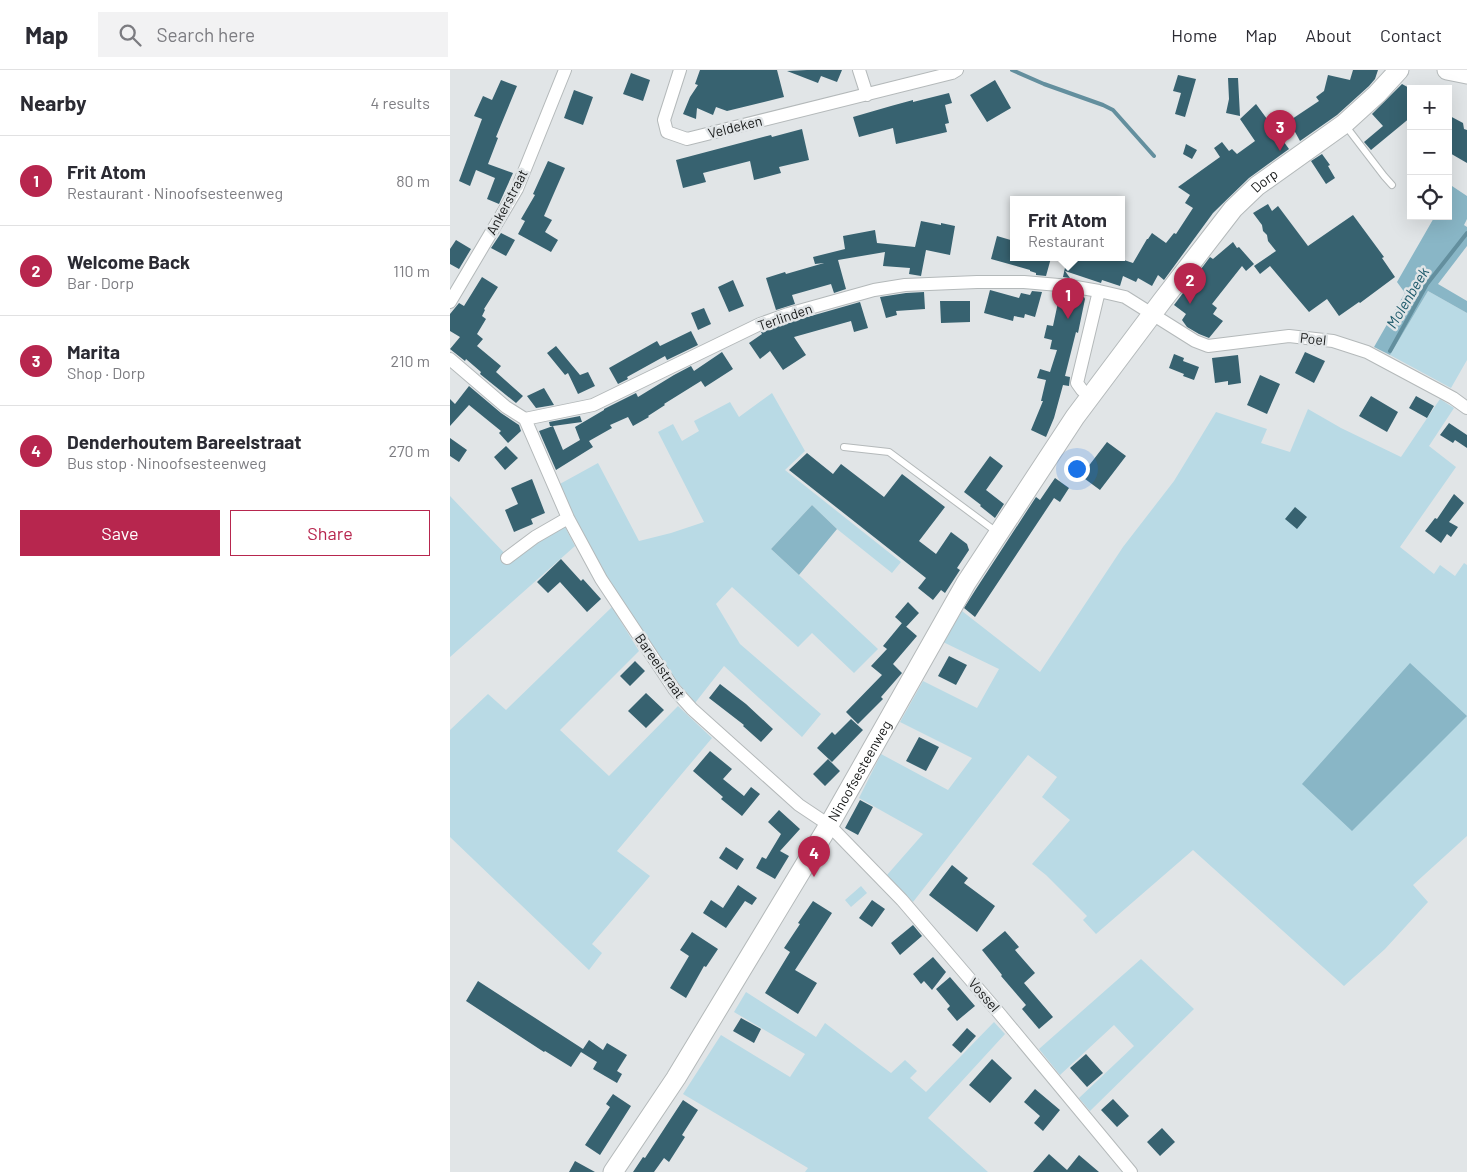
<!DOCTYPE html>
<meta charset="utf-8">
<style>
:root{--surface:#fff;--page:#f2f2f3;--text:#2b2b33;--muted:#7c7c81;--line:#e1e1e2;--accent:#b7264e}
body{margin:0;font-family:Barlow,sans-serif;background:var(--page);color:var(--text)}
.controls{position:absolute;right:15px;top:15px;display:grid;overflow:hidden;border-radius:0px;box-shadow:0 5px 20px #0002}
.controls button{width:45px;height:45px;display:grid;place-items:center;padding:0;border:0;border-bottom:1px solid var(--line);background:var(--surface);color:var(--text);font:25px sans-serif}
.you{position:absolute;left:626px;top:398px;width:18px;height:18px;margin:-12px;border:4px solid #fff;border-radius:50%;background:#1a73e8;box-shadow:0 0 0 8px #1a73e833}
.badge{display:grid;place-items:center;width:32px;height:32px;border-radius:50%;background:var(--accent);color:#fff;font-size:16px;font-weight:700}
.pin{position:absolute;translate:-50% -41px;filter:drop-shadow(0 1px 2px #0008)}
.pin::after{content:'';position:absolute;top:26px;width:18px;height:15px;background:inherit;clip-path:polygon(0 0,100% 0,50% 100%)}
.popup{position:absolute;left:560px;top:126px;width:115px;height:65px;box-sizing:border-box;display:grid;place-content:center;border-radius:0px;background:var(--surface);filter:drop-shadow(0 1px 4px #0005);font-size:16px;white-space:nowrap;color:var(--muted)}
.popup b{font-size:19px;color:var(--text)}
.popup::after{content:'';position:absolute;left:50%;top:100%;margin-left:-10px;border:10px solid transparent;border-top-color:var(--surface)}
.list{margin:0;padding:0;list-style:none}
h2{display:flex;justify-content:space-between;align-items:center;height:65px;margin:0;padding:0 20px;font-size:21px}
h2 small{font-size:16px;font-weight:400;color:var(--muted)}
.list li{display:grid;grid-template-columns:32px 1fr auto;gap:15px;align-items:center;box-sizing:border-box;height:90px;padding:0 20px;border-top:1px solid var(--line)}
.list b{display:block;font-size:19px;white-space:nowrap}
.list p{margin:0;font-size:16px;white-space:nowrap;color:var(--muted)}
.list em{font-size:16px;font-style:normal;color:var(--muted)}
.actions{display:flex;gap:10px;padding:15px 20px}
.actions a{flex:1;padding:11px 0;border:1px solid var(--accent);border-radius:0px;text-align:center;font-size:18px;color:var(--accent)}
.actions .main{background:var(--accent);color:#fff}
.icon{flex:none;width:28px;height:28px;fill:none;stroke:currentColor;stroke-width:2;stroke-linecap:round;stroke-linejoin:round}
.map{position:relative;flex:none;width:1017px;height:1102px;overflow:hidden}
header{display:flex;align-items:center;gap:30px;box-sizing:border-box;height:70px;padding:0 25px;background:var(--surface);border-bottom:1px solid var(--line)}
header strong{font-size:24px}
nav{display:flex;gap:28px;margin-inline-start:auto;font-size:18px}
.search{width:350px;height:45px;background:var(--page);display:flex;align-items:center;gap:12px;box-sizing:border-box;padding:0 18px;border-radius:0px;color:var(--muted);font-size:19px}
main{display:flex}
aside{flex:1;background:var(--surface)}
.map>svg:first-child{display:block}
.green{fill:#b9dae5}
.forest{fill:#89b6c6}
.lines{fill:none;stroke-linecap:round;stroke-linejoin:round}
.stream{stroke:#638f9e;stroke-width:4}
.building{fill:#376270}
.lane-casing{stroke:#b4b9ba;stroke-width:8}
.street-casing{stroke:#b4b9ba;stroke-width:14}
.secondary-casing{stroke:#b4b9ba;stroke-width:21}
.lane{stroke:#fff;stroke-width:6}
.street{stroke:#fff;stroke-width:12}
.secondary{stroke:#fff;stroke-width:19}
.labels{text-anchor:middle;stroke-width:5;stroke-linejoin:round;paint-order:stroke}
.street-label{font-size:14px;fill:#171919;stroke:#e1e5e7}
.water-label{font-size:15px;font-style:italic;fill:#1d596a;stroke:#e1e5e7}
</style>
<header>
<strong>Map</strong>
<div class="search"><svg class="icon" aria-label="search" viewBox="0 0 24 24"><circle cx="10" cy="10" r="6"/><path d="M15 15l6 6"/></svg>Search here</div>
<nav><a>Home</a><a>Map</a><a>About</a><a>Contact</a></nav>
</header>
<main>
<aside>
<h2>Nearby<small>4 results</small></h2>
<ul class="list">
<li><span class="badge">1</span><div><b>Frit Atom</b><p>Restaurant · Ninoofsesteenweg</p></div><em>80 m</em></li>
<li><span class="badge">2</span><div><b>Welcome Back</b><p>Bar · Dorp</p></div><em>110 m</em></li>
<li><span class="badge">3</span><div><b>Marita</b><p>Shop · Dorp</p></div><em>210 m</em></li>
<li><span class="badge">4</span><div><b>Denderhoutem Bareelstraat</b><p>Bus stop · Ninoofsesteenweg</p></div><em>270 m</em></li>
</ul>
<div class="actions"><a class="main">Save</a><a>Share</a></div>
</aside>
<div class="map">
<svg width="1017" height="1102" viewBox="0 0 1017 1102">
<rect width="100%" height="100%" fill="#e1e5e7"/>
<!-- green -->
<path class="green" d="M978,221l39,22v47l-16,28 -61,-33z
M322,323l33,58 -20,19 116,92 -9,11 -55,-44 -25,-24 -41,44 107,100 -24,24 -42,-40 -14,14 -66,-60 -16,17 24,40 81,70 -19,23 -78,-71 -29,37c-10,-13 -22,-25 -32,-38 -41,-57 -73,-118 -105,-180l40,-22 41,78 32,-8 33,-11 -46,-90 15,-8 9,17 17,-10 -5,-10 36,-19 9,15z
M990,329l14,9 -25,38 27,21 -56,80 34,27 6,-9 15,11 9,-13 3,2v271l-54,49 15,17 -43,47 -41,37 -151,-136 -97,84 -13,-14 4,-4 -41,-41 -14,-11 38,-44 -28,-23 15,-20 -29,-22 -115,147 -26,-27 36,-41 -64,-36 22,-44 67,36 24,-32 -72,-36 23,-41 54,27 22,-39 -56,-27 19,-31 78,61 83,-125 51,-66 42,-69 51,17 -6,14 29,9 18,-43 33,19 60,29z
M0,426l60,63 54,-34 11,21 -125,111z
M162,537l27,44 -79,79 49,46 69,-70 34,32 -95,113 33,25 -58,68 10,9 -13,17 -139,-133v-107l38,-36 18,16z
M411,816l6,7 -16,14 -6,-7z
M691,889l53,50 -104,102 -11,-13 55,-52 -20,-21 -54,50 -21,-26z
M296,922l70,45 9,-14 66,50 14,-13 12,11 -7,7 16,14 68,-70 11,12 -77,84 60,54h-183l3,-4 -125,-74 38,-59 69,42 15,-23 -71,-42z"/>
<!-- forest -->
<path class="forest" d="M1002,116l15,10v23l-3,6 3,2v19l-29,38 29,17v12l-39,-22 -38,64 -16,-8 31,-54 -8,-11 38,-66h13v-23z
M362,435l25,24 -38,46 -28,-26z
M960,593l57,53 -115,115 -50,-47z"/>
<g class="lines">
<!-- stream -->
<path class="stream" d="M562,0l32,14 59,21 10,5 41,46
M940,281l37,-67 40,-51"/>
</g>
<!-- building -->
<path class="building" d="M250,0h77l7,27 -57,14 -11,-4 -3,8 -16,-7 -1,11 -13,-5 7,-17 8,-12 -3,-1z
M357,0h35l-5,12 -16,-6 -3,7 -31,-12z
M903,0h25l-3,9 -6,7 -32,29 -37,26 -11,-20 30,-20 -3,-4 8,-6 4,-16 22,5z
M181,3l19,7 -7,21 -20,-7z
M728,5l18,4 -11,38 -10,-3 6,-21 -8,-2z
M778,8h10l2,38 -14,-3 3,-14z
M51,10l16,6 -21,51 2,1 -10,26 25,9 -14,31 -12,-5 8,-21 -19,-8 -6,16 -11,-5 23,-62 -8,-3 9,-20 9,4z
M545,10l16,28 -24,14 -17,-27z
M952,14l9,5v28l-40,33 -7,-8 19,-16 -11,-12z
M124,20l19,7 -10,28 -19,-7z
M499,23l3,10 -7,2 4,18 -4,1 2,8 -51,12 -3,-16 -34,9 -6,-20 38,-11 22,-6v2z
M806,34l33,45 -40,29 -36,35 -49,67 -6,-5 -6,11 -14,-8 -2,4 -13,-6 -3,10 -18,-6 -1,3 -36,-12 5,7 -7,-1 4,-19h51l15,5 14,-24h1l4,-6 14,10 8,-10 2,1 17,-26 -8,-5 5,-8 -12,-8 42,-30 -6,-9 8,-6 7,9 3,-2 5,5 18,-13 -15,-22z
M998,45l15,8 1,6 3,1v33l-19,-11z
M352,59l7,31 -30,7 2,6 -27,7 -4,-19 -47,12 3,9 -23,6 -7,-28 95,-25 1,2z
M736,74l11,6 -5,9 -9,-5z
M872,84l8,11 -2,1 7,12 -9,6 -15,-23z
M98,91l17,7 -21,48 8,4 -7,12 13,8 -7,12 -33,-18 7,-13 -4,-2 14,-24 -2,-1z
M818,134l4,7 6,-5 30,40 45,-31 31,42 -2,1 13,19 -35,26 -1,-1 -20,14 -12,-17 -18,13 -39,-46 -10,8 -6,-8 22,-15 -8,-10 -1,-6 -4,-4 -1,-6 -9,-12z
M471,151l20,4v-2l14,3 -5,29 -24,-5 -5,26 -12,-2 1,-6 -27,-2 2,-14 -47,8 8,29 -12,4 -3,-9 -39,11 3,9 -19,6 -10,-32 19,-6 1,2 38,-11 -9,1 -2,-7 32,-8 -2,-13 32,-6 2,13 38,4z
M51,163l14,7 -9,16 -15,-8z
M547,166l17,5v17h37l-5,18 -10,-1v-2l-6,-2v-1l-39,-11z
M6,170l15,9 -12,20 -9,-5v-15z
M783,172l4,6 2,-1 15,17 -8,7 -4,-5 -30,38 5,4 -4,6 10,7 -14,17 -10,-4 -12,-7 -5,-7 4,-6 -12,-9 36,-48 3,2z
M32,207l16,10 -14,22 1,1 -3,6 4,3 -9,15 6,5 -6,7 24,20 -5,6 27,24 -7,7 -36,-29 1,-2 -15,-13 -1,2 -15,-12 10,-12 -10,-6v-17l9,-11 5,3z
M283,210l11,26 -15,6 -11,-25z
M540,220l29,8 2,-5 9,2 2,-4 10,1 -7,25 -10,-3 -1,4 -10,-2 -1,5 -29,-8z
M474,222l1,17 -29,2 1,4 -11,3 -6,-21 26,-4z
M610,223l24,4 1,2 -7,34 -2,-1 -11,44 5,1 -1,9 -6,-1 -9,33 -8,19 -15,-7 12,-29h-2l5,-21 -9,-2 3,-9 10,3 7,-22 -7,-1 2,-9 -8,-2 3,-13 6,1z
M490,231h30v21l-29,1z
M410,232l8,26 -14,4 -3,-11 -57,16 12,18 -23,15 -13,-19 -10,8 -11,-16 13,-9 -1,-2h2l27,-10z
M254,238l7,16 -13,6 -7,-17z
M241,261l7,14 -31,15 -2,-4 -38,21 1,2 -10,5 -9,-16 48,-27 3,5z
M106,276l24,29 8,-3 7,14 -17,8 -10,-21 -3,2 -18,-22z
M272,282l11,17 -28,18 -4,-6 -37,23 1,1 -17,11 1,1 -16,9 -5,-9 -18,8 2,3 -23,13 4,6 -37,23 -17,-39 14,-5h-3l-1,-4 31,-6 2,6 -29,4 10,24 17,-10 -5,-13 29,-17v-1l32,-16 2,4 36,-22 17,-9 3,5z
M855,282l20,9 -11,22 -19,-10z
M724,284l10,4 -1,3 16,6 -5,13 -11,-4 1,-2 -15,-6z
M788,285l3,28 -13,2v-4l-13,2 -3,-25z
M810,305l20,9 -13,30 -20,-9z
M19,316l32,27 18,12 2,6 -13,12 -9,-10 2,-2 -32,-26 -19,21v-27l5,5z
M94,318l10,17 -18,3 -9,-12z
M921,326l27,16 -11,20 -28,-16z
M966,326l18,10 -7,12 -18,-10z
M999,353l18,12v13l-12,-8 -2,3 -13,-8z
M0,368l17,12 -8,12 -9,-6z
M657,372l19,14 -26,34 -19,-14z
M56,376l12,12 -13,12 -11,-13z
M357,383l26,21 8,-10 43,33 18,-23 43,33 -26,34 17,13 15,-22 16,12 2,6 -12,18 3,2 -15,23 -4,-3 -8,10 -15,-12 8,-10 -137,-108z
M540,386l13,10 -17,24 18,14 -9,14 -15,-12 1,-1 -17,-13z
M605,408l14,10 -9,14 -6,-4 -79,119 -11,-9 12,-19 60,-92 4,3z
M82,409l13,34 -14,6 2,5 -19,8 -9,-22 13,-6 -7,-16z
M1004,424l10,9 -15,19 9,5 -7,10 -4,-3 -6,9 -16,-12 10,-13 2,1z
M845,437l12,10 -10,12 -12,-10z
M111,489l20,22 2,-2 18,20 -14,13 -27,-30 -12,11 -11,-11z
M458,532l11,11 -13,14 -11,-10z
M452,553l15,13 -24,28 9,9 -21,24 2,2 -25,25 -12,-12 36,-37 -11,-9 16,-17 -4,-3z
M499,586l18,9 -11,20 -18,-9z
M185,591l10,10 -15,15 -10,-10z
M270,614l26,20 27,25 -12,13 -18,-16 1,-1 -35,-27z
M196,623l18,17 -18,18 -18,-17z
M401,649l12,11 -31,32 -15,-14 15,-16 3,3z
M469,667l20,10 -13,24 -20,-10z
M260,681l22,18 -9,10 21,17 7,-9 9,7 -18,22 -21,-17 2,-2 -30,-26z
M378,689l12,12 -15,15 -12,-12z
M410,730l13,7 -15,28 -13,-7z
M329,740l21,19 -20,22 9,5 -14,23 -19,-11 6,-11 4,2 15,-25 -13,-12z
M276,777l18,12 -7,11 -18,-12z
M502,795l16,13 -4,5 31,23 -18,26 -48,-37z
M288,815l19,13 -5,7 -7,-4 -19,27 -23,-15 8,-13 12,8z
M422,830l13,9 -13,18 -13,-9z
M363,831l19,12 -37,57 22,13 -19,31 -33,-21 25,-41 -6,-4 16,-24 -2,-1z
M463,855l9,11 -22,19 -9,-12z
M555,861l14,16 -4,3 20,23 -11,10 29,34 -14,12 -17,-20 4,-4 -25,-29 1,-1 -20,-25z
M242,862l26,17 -12,18 -2,-1 -18,32 -16,-10 19,-32 -9,-6z
M483,887l13,15 -14,18 -8,-9 -3,3 -8,-10z
M500,907l25,29 -18,15 -10,-12 3,-3 -14,-17z
M28,911l105,68 -12,18 -26,-16 -1,1 -78,-51z
M291,948l20,11 -7,14 -21,-12z
M517,958l9,8 -15,17 -9,-8z
M139,970l14,10 4,-7 20,12 -10,16 5,3 -5,9 -24,-14 4,-7 -16,-10z
M636,984l17,19 -16,14 -17,-19z
M542,989l20,19 -22,25 -21,-18z
M585,1019l25,21 -17,21 -9,-8 6,-7 -16,-14z
M163,1024l18,12 -31,49 -15,-10 25,-38 -4,-3z
M663,1029l16,17 -12,11 -16,-17z
M233,1030l15,10 -16,25 3,2 -16,25 -5,-4 -10,14h-21l10,-15 2,1z
M712,1058l13,14 -15,14 -13,-14z
M599,1084l18,16 12,-15 20,17h-66z
M125,1091l20,11h-26z"/>
<g class="lines">
<!-- lane casing -->
<g class="lane-casing">
<path id="lane" d="M895,55l39,51 8,9
M394,377l45,5 109,81"/>
</g>
<!-- street casing -->
<g class="street-casing">
<path id="street" d="M230,0l-16,50 3,12 20,7 265,-66 5,-3
M409,0l8,25
M0,232l67,-113 48,-119
M0,289l56,48 19,12 68,-14 167,-81 28,-10 86,-24 31,-5 72,-3h47l46,4 29,5 26,6 70,44 13,5 81,-10 44,5 34,11 86,46 14,10
M641,326l-9,-6 -5,-7 22,-92
M75,349l43,99 33,61 73,110 18,20 107,96 30,20 73,75 97,113 132,159
M57,488l28,-21 33,-19"/>
</g>
<!-- secondary casing -->
<g class="secondary-casing">
<g id="secondary">
<path d="M997,0l20,4"/>
<path id="s1" d="M163,1102l63,-94 153,-253 137,-242 109,-166 87,-116 71,-92 24,-23 87,-62 33,-30 22,-24"/>
</g>
</g>
<!-- lane -->
<use href="#lane" class="lane"/>
<!-- street -->
<use href="#street" class="street"/>
<!-- secondary -->
<use href="#secondary" class="secondary"/>
</g>
<g class="labels">
<!-- street labels -->
<g class="street-label">
<text transform="translate(285 57) rotate(-14)" y="5">Veldeken</text>
<text dy="5" stroke="none"><textPath href="#s1" startOffset="1189">Dorp</textPath></text>
<text transform="translate(57 132) rotate(-62)" y="5">Ankerstraat</text>
<text transform="translate(335 247) rotate(-19)" y="5">Terlinden</text>
<text transform="translate(863 269) rotate(6)" y="5">Poel</text>
<text transform="translate(210 596) rotate(55)" y="5">Bareelstraat</text>
<text dy="5" stroke="none"><textPath href="#s1" startOffset="471">Ninoofsesteenweg</textPath></text>
<text transform="translate(534 925) rotate(49)" y="5">Vossel</text>
</g>
<!-- water labels -->
<g class="water-label">
<text transform="translate(958 228) rotate(-59)" y="5">Molenbeek</text>
</g>
</g>
</svg>
<div class="controls">
<button>+</button>
<button>−</button>
<button><svg class="icon" aria-label="locate" viewBox="0 0 24 24"><circle cx="12" cy="12" r="6"/><path d="M12 2v4M12 18v4M2 12h4M18 12h4"/></svg></button>
</div>
<div class="you"></div>
<div class="pin badge" style="left:618px;top:249px">1</div>
<div class="popup"><b>Frit Atom</b>Restaurant</div>
<div class="pin badge" style="left:740px;top:234px">2</div>
<div class="pin badge" style="left:830px;top:81px">3</div>
<div class="pin badge" style="left:364px;top:807px">4</div>
</div>
</main>
